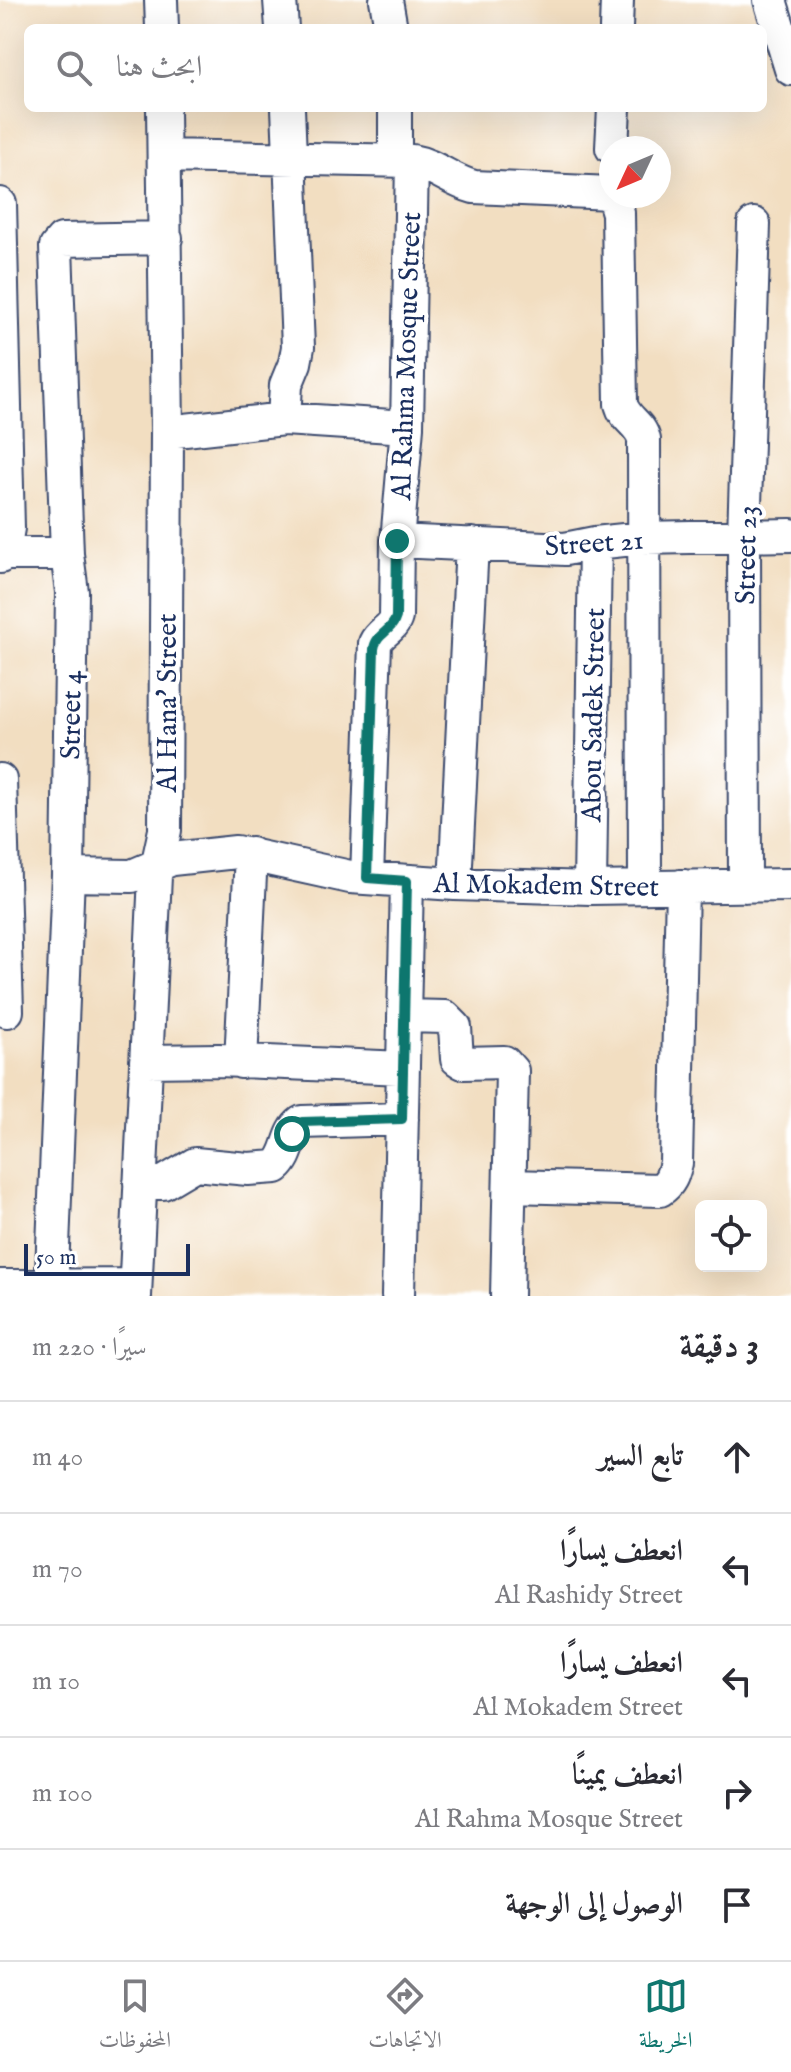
<!DOCTYPE html>
<html lang="ar">
<meta charset="utf-8">
<style>
:root{--surface:#fff;--page:#f7f7f7;--text:#2b2b33;--muted:#7c7c81;--line:#e1e1e2;--accent:#0f766e}
body{margin:0;font-family:"IM FELL English",Amiri,serif;background:var(--page);color:var(--text);direction:rtl}
.controls{position:absolute;right:24px;bottom:24px;display:grid;overflow:hidden;border-radius:12px;box-shadow:0 8px 32px #0002}
.controls button{width:72px;height:72px;display:grid;place-items:center;padding:0;border:0;border-bottom:2px solid var(--line);background:var(--surface);color:var(--text);font:40px sans-serif}
.compass{position:absolute;left:599px;top:136px;width:72px;height:72px;border-radius:50%;background:var(--surface);box-shadow:0 8px 32px #0002;rotate:226deg}
.scale{position:absolute;left:24px;bottom:20px;width:166px;box-sizing:border-box;padding-left:8px;border:4px solid #1b2f5e;border-top:0;font-size:22px;line-height:28px;white-space:nowrap;color:#1b2f5e;-webkit-text-stroke:6px #fff;paint-order:stroke}
.stop{position:absolute;width:24px;height:24px;margin:-18px;border:6px solid #0f766e;border-radius:50%;background:#fff}
.stop.end{background:#0f766e;border-color:#fff;box-shadow:0 2px 8px #0008}
.list{margin:0;padding:0;list-style:none}
h2{display:flex;justify-content:space-between;align-items:center;height:104px;margin:0;padding:0 32px;font-size:34px}
h2 small{font-size:26px;font-weight:400;color:var(--muted)}
.list li{display:grid;grid-template-columns:52px 1fr auto;gap:24px;align-items:center;box-sizing:border-box;height:112px;padding:0 32px;border-top:2px solid var(--line)}
.list b{display:block;font-size:30px;white-space:nowrap}
.list p{margin:0;font-size:26px;white-space:nowrap;color:var(--muted)}
.list em{font-size:26px;font-style:normal;color:var(--muted)}
.icon{flex:none;width:44px;height:44px;fill:none;stroke:currentColor;stroke-width:2;stroke-linecap:round;stroke-linejoin:round}
.map{position:relative;flex:none;width:791px;height:1296px;overflow:hidden;direction:ltr}
.search{position:absolute;background:var(--surface);box-shadow:0 8px 32px #0002;left:24px;right:24px;top:24px;height:88px;display:flex;align-items:center;gap:20px;box-sizing:border-box;padding:0 28px;border-radius:12px;color:var(--muted);font-size:30px}
.sheet{height:664px;background:var(--surface)}
nav{display:flex;justify-content:space-around;align-items:center;box-sizing:border-box;height:112px;border-top:2px solid var(--line);background:var(--surface);font-size:22px;color:var(--muted)}
nav a{display:grid;justify-items:center;gap:4px}
nav .on{color:var(--accent)}
.map>svg:first-child{display:block}
.lines{fill:none;stroke-linecap:round;stroke-linejoin:round}
.minor-casing{stroke:#3b496d;stroke-width:36}
.minor{stroke:#fff;stroke-width:32}
.route{stroke:#0f766e;stroke-width:10}
.labels{text-anchor:middle;stroke-width:8;stroke-linejoin:round;paint-order:stroke}
.street-label{font-size:28px;fill:#1b2f5e;stroke:#fff}
</style>
<div class="map">
<svg width="791" height="1296" viewBox="0 0 791 1296">
<rect width="100%" height="100%" fill="#fff"/>
<filter id="ink" filterUnits="userSpaceOnUse"><feTurbulence type="fractalNoise" baseFrequency=".0125" numOctaves="2"/><feDisplacementMap in="SourceGraphic" scale="16" xChannelSelector="R" yChannelSelector="G"/><feConvolveMatrix kernelMatrix="1 2 1 2 8 2 1 2 1" color-interpolation-filters="sRGB"/></filter>
<filter id="wash" filterUnits="userSpaceOnUse"><feTurbulence type="fractalNoise" baseFrequency=".006" numOctaves="4" result="noise"/><feDisplacementMap in="SourceGraphic" scale="32" xChannelSelector="R" yChannelSelector="G"/><feGaussianBlur stdDeviation="1.8" result="paint"/><feColorMatrix in="noise" values="0 0 0 0 0 0 0 0 0 0 0 0 0 0 0 0 0 1.4 0 .05"/><feComposite in="paint" operator="in"/></filter>
<g filter="url(#wash)">
<rect width="100%" height="100%" fill="#f2dec1"/>
</g>
<g filter="url(#ink)">
<g class="lines">
<!-- minor casing -->
<g class="minor-casing">
<path id="minor" d="M161,0l1,28
M280,0l2,28
M386,0l5,28
M770,0l21,69
M616,28l1,-28
M395,108v52
M612,148l2,-40
M164,156l248,5c23,4 39,20 62,26l137,6
M613,196l5,17 3,191c4,16 20,20 23,36l1,447
M0,204l8,324 -3,17 -5,12
M284,419l2,-34 9,-22 3,-16 -10,-239
M167,432l117,-13 123,8
M397,541l168,8 30,-6 48,-5 148,-3
M0,554h67
M0,780l7,231
M68,875l64,1 40,-17 64,-7 114,25 105,7 135,4 201,-3
M367,878l8,-235c5,-11 18,-14 21,-26l1,-76 10,-114 5,-266
M455,884l17,-340
M745,886l-1,-350 10,-312
M590,888l5,-345
M404,1016l41,1 10,10 2,32 6,4 41,-1 8,9 -5,225
M146,1061l73,-1 184,8
M241,1062l10,-208
M140,1183h23l32,-19 53,5 28,-2c15,-13 11,-34 26,-45l100,-3
M510,1186l150,4c11,-7 13,-16 16,-27l6,-277
M0,1286l135,-1
M51,1296l17,-421 4,-283 -5,-38 -11,-307 6,-7 104,-2
M135,1296l20,-420 10,-46 2,-398 -4,-324
M398,1296l9,-415"/>
</g>
<!-- minor -->
<use href="#minor" class="minor"/>
</g>
</g>
<g class="lines" filter="url(#ink)">
<!-- route -->
<path class="route" d="M292,1134l3,-7 7,-5 100,-3 5,-238 -40,-3 7,-229c2,-16 18,-17 22,-32l1,-76"/>
</g>
<g class="labels">
<!-- street labels -->
<g class="street-label">
<text transform="translate(405 356) rotate(-88)" y="10">Al Rahma Mosque Street</text>
<text transform="translate(594 542) rotate(-4)" y="10">Street 21</text>
<text transform="translate(745 555) rotate(-89)" y="10">Street 23</text>
<text transform="translate(166 703) rotate(-90)" y="10">Al Hana' Street</text>
<text transform="translate(70 715) rotate(-89)" y="10">Street 4</text>
<text transform="translate(592 715) rotate(-89)" y="10">Abou Sadek Street</text>
<text transform="translate(546 884) rotate(1)" y="10">Al Mokadem Street</text>
</g>
</g>
</svg>
<div class="controls">
<button><svg class="icon" aria-label="locate" viewBox="0 0 24 24"><circle cx="12" cy="12" r="6"/><path d="M12 2v4M12 18v4M2 12h4M18 12h4"/></svg></button>
</div>
<svg class="compass" viewBox="-18 -18 36 36"><path d="M0-13l5 13h-10z" fill="#e53935"/><path d="M0 13l5-13h-10z" fill="#7c7c81"/></svg>
<div class="scale">50 m</div>
<div class="stop" style="left:292px;top:1134px"></div>
<div class="stop end" style="left:397px;top:541px"></div>
<div class="search"><svg class="icon" aria-label="search" viewBox="0 0 24 24"><circle cx="10" cy="10" r="6"/><path d="M15 15l6 6"/></svg>ابحث هنا</div>
</div>
<section class="sheet">
<h2>3 دقيقة<small>سيرًا · 220 m</small></h2>
<ul class="list">
<li><svg class="icon" aria-label="ahead" viewBox="0 0 24 24"><path d="M12 20V5M6 11l6-6 6 6"/></svg><div><b>تابع السير</b></div><em>40 m</em></li>
<li><svg class="icon" aria-label="left" viewBox="0 0 24 24"><path d="M17 20v-9H6M10 6l-5 5 5 5"/></svg><div><b>انعطف يسارًا</b><p>Al Rashidy Street</p></div><em>70 m</em></li>
<li><svg class="icon" aria-label="left" viewBox="0 0 24 24"><path d="M17 20v-9H6M10 6l-5 5 5 5"/></svg><div><b>انعطف يسارًا</b><p>Al Mokadem Street</p></div><em>10 m</em></li>
<li><svg class="icon" aria-label="right" viewBox="0 0 24 24"><path d="M7 20v-9h11M14 6l5 5-5 5"/></svg><div><b>انعطف يمينًا</b><p>Al Rahma Mosque Street</p></div><em>100 m</em></li>
<li><svg class="icon" aria-label="arrive" viewBox="0 0 24 24"><path d="M6 21V4h12l-3 4 3 4H6"/></svg><div><b>الوصول إلى الوجهة</b></div></li>
</ul>
</section>
<nav>
<a class="on"><svg class="icon" aria-label="map" viewBox="0 0 24 24"><path d="M3 6l6-2 6 2 6-2v14l-6 2-6-2-6 2zM9 4v14M15 6v14"/></svg>الخريطة</a>
<a><svg class="icon" aria-label="directions" viewBox="0 0 24 24"><path d="M12 3l9 9-9 9-9-9zM9 14v-3h6M13 9l2 2-2 2"/></svg>الاتجاهات</a>
<a><svg class="icon" aria-label="saved" viewBox="0 0 24 24"><path d="M7 4h10v16l-5-4-5 4z"/></svg>المحفوظات</a>
</nav>
